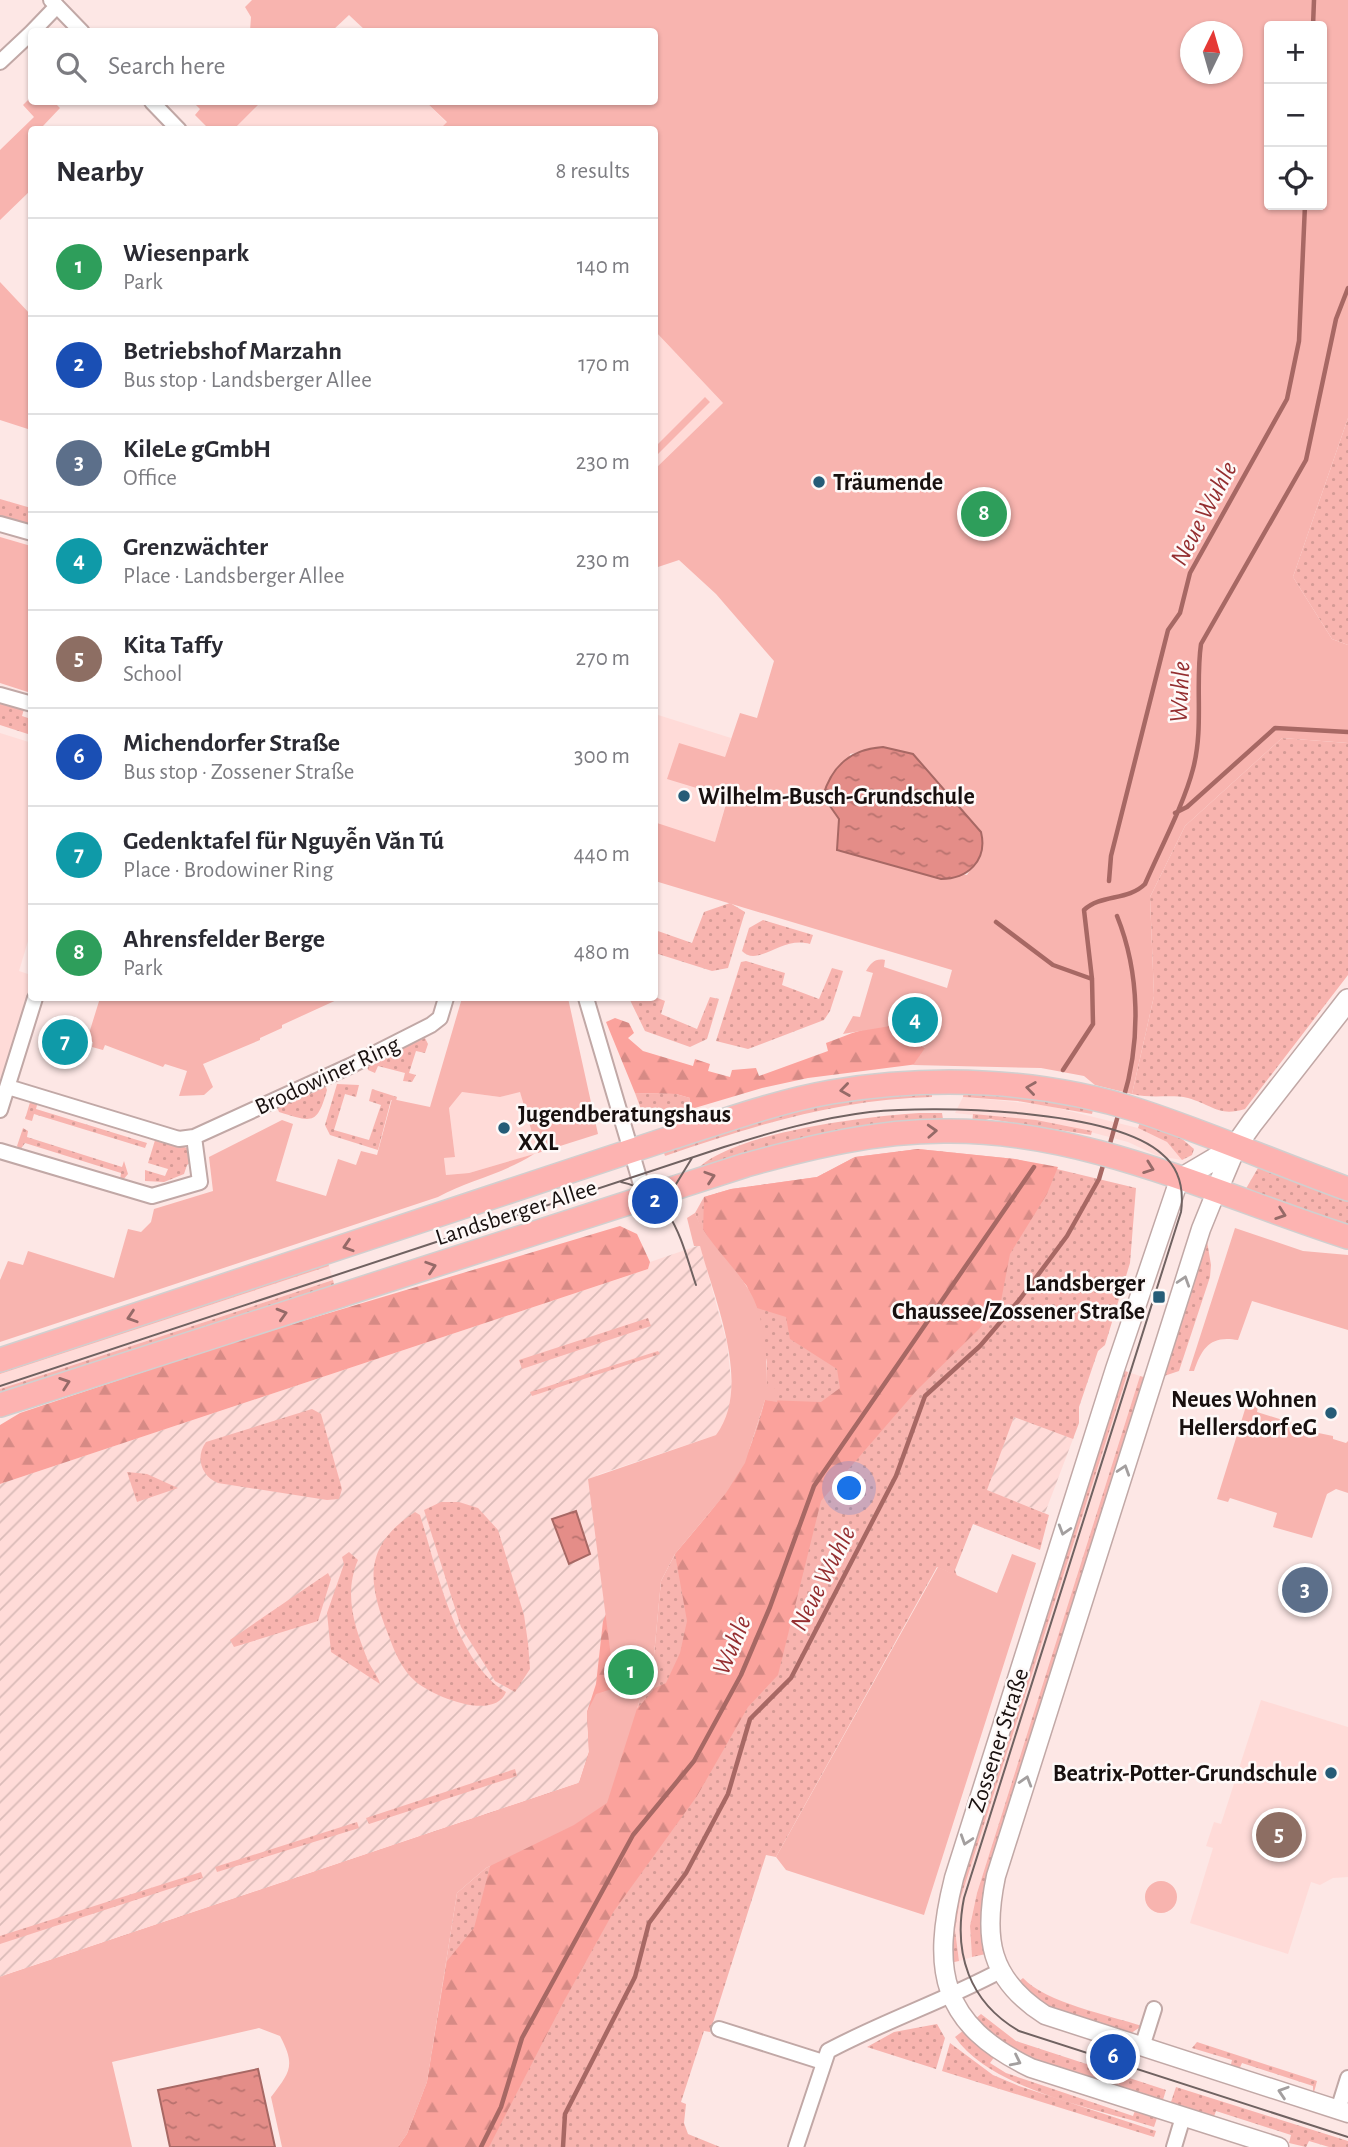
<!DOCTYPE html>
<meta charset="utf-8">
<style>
:root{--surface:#fff;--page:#f2f2f3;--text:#2b2b33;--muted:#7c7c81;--line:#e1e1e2;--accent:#0b8043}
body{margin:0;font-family:"Alegreya Sans",sans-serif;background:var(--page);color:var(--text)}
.controls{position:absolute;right:21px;top:21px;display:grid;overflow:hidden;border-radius:7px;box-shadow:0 2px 5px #0004}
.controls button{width:63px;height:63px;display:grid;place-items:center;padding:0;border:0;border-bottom:2px solid var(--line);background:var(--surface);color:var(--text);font:35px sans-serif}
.compass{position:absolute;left:1180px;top:21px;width:63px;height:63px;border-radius:50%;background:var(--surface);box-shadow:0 2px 5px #0004;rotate:5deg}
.you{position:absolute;left:850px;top:1489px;width:24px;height:24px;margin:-18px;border:5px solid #fff;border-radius:50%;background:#1a73e8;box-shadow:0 0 0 10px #1a73e833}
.badge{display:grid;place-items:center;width:46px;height:46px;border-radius:50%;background:var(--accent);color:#fff;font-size:23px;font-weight:700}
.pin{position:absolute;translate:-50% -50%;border:4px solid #fff;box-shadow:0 2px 7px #0006}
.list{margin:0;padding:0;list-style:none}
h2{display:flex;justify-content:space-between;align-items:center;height:91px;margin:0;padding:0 28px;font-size:30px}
h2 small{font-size:23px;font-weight:400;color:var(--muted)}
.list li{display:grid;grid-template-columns:46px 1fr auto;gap:21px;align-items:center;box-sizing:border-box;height:98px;padding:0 28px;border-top:2px solid var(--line)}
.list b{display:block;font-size:26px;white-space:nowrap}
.list p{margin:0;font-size:23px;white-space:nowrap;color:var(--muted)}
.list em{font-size:23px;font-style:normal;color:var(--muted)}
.icon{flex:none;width:38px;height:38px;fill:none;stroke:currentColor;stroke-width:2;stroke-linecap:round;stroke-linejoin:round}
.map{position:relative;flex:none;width:1348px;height:2147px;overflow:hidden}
.search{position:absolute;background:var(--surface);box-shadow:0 2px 5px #0004;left:28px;top:28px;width:630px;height:77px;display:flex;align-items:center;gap:18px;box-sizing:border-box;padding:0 24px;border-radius:7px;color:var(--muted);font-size:26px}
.panel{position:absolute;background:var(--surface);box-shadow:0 2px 5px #0004;left:28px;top:126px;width:630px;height:875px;border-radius:7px}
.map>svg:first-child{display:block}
.built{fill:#ffdbd8}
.industrial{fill:url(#industrial-furrows)}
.grass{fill:url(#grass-dots)}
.forest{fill:url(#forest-firs)}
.park{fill:#f8b4af;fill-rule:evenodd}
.water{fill:url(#water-ripples);stroke:#a76864;stroke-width:2}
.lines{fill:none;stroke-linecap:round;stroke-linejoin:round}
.stream{stroke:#a76864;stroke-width:4.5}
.minor-casing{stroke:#c1a8a6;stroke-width:18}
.tertiary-casing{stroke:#c1a8a6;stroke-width:21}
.secondary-casing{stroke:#c1a8a6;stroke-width:24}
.primary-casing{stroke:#d1cfcf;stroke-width:26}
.minor{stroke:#fff;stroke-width:14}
.tertiary{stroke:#fff;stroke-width:18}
.secondary{stroke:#fff;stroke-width:21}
.primary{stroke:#fdb3b1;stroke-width:23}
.tram{stroke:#706261;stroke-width:2}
.oneway{stroke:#966a68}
.oneway2{stroke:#a39f9f}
.poi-dot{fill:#265c77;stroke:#fef9f8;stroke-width:2.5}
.labels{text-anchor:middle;stroke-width:5;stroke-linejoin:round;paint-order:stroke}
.poi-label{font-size:24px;font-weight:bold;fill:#18100f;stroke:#fef9f8;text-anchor:start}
.street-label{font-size:24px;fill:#18100f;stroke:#fef9f8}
.water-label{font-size:26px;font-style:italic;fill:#942e30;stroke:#fef9f8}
</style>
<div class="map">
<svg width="1348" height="2147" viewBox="0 0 1348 2147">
<defs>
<pattern id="industrial-furrows" width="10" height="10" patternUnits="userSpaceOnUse" patternTransform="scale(1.75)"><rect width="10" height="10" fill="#ffdbd8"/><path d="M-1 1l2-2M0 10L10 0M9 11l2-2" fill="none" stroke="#dabbb8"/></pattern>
<pattern id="grass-dots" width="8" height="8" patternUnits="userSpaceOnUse" patternTransform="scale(1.75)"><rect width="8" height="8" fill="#f8b4af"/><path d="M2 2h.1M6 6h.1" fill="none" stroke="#d49a95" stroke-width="1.8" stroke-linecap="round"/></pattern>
<pattern id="forest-firs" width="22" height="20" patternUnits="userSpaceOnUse" patternTransform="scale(1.75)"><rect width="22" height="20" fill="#fba29c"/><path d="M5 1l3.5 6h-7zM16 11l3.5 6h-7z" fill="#d68a85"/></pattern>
<pattern id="water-ripples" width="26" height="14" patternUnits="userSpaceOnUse" patternTransform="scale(1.75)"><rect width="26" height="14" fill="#e48d88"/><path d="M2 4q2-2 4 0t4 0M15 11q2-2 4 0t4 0" fill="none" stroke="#b8726e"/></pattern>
</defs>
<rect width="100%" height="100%" fill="#fde7e5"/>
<!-- built -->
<path class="built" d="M262,102h164l21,21 -7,7h-207z
M655,331l68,72 -68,66z
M655,714l76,24 -19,61 14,4 -21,75 -50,-16z
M0,733l32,10 -1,188 -12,40 12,4v10l-31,106z
M520,1091l18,62 -69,20 -23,2 -2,-17 11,-2 -6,-48 13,-16 38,5z
M963,1097l82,8 93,23 29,14 15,18 -24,-4 -30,-14 -60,-16 -113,-13z
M329,1266l4,14 -333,109v-15z
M1128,1372l12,4 -163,517 -7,33 2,31 -13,4 -4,-31 5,-30z
M1261,1700l87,27v150l-15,1 -13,7 -9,-3 -23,72 -98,-31 23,-75 -7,-2 8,-24 7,2z"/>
<!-- industrial -->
<path class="industrial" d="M700,1245l27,98 6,56 -9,25 -8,11 -119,40 18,213 -28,24 2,40 -10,31 -579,194v-493l648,-215 2,-7z
M1014,1417l59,22 -28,74 -59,-23z"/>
<!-- grass -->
<path class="grass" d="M1348,418v227l-16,-6 -39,-62z
M0,499l31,9v17l-31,-9z
M0,702l24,7 -2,7 9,3v16l-31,-10z
M1282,738l66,5v232l-103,134c-27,8 -32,-4 -57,-11 -17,-4 -36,1 -56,-4l22,-98 -4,-99 35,-71z
M730,903l15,9 -17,56 -16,3 -57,-18v-23l37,13 12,-31z
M763,920l50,15 -3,9c-28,-9 -52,24 -68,7l7,-23z
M746,961l39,12 -3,12 37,14 13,-31 11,3 -13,40 -6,9 -76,29 -32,-8 25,-79z
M655,997l10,4 -4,13 36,15 13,-32 9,2 -12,40 -17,8 -45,-16 -16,-33z
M425,1038l3,6 -3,9 -9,-2 -7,22 7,2 -4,7 -9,-1 2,-8 -27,-7 -3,7 -7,-3 -1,-5z
M337,1084l22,1 -3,12 -11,-3 -11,36 35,10 12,-35 -12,-4 3,-12 25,8 -1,4 -5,-1 -13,50 -48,-15 -5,-10z
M325,1085l2,5c-10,36 -15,32 -48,22l-2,-5z
M932,1089v8c-94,2 -179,29 -267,59l-2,-6 151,-47z
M964,1089l130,17 -2,8 -74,-13 -55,-4z
M635,1093l41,1 14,4 -2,12 -32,9 -14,-7z
M31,1099l7,2 -2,8 111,34 -2,5 -111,-34 -2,7 -7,-2z
M919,1113h23l1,6 19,1 -1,4 -268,50c30,-41 175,-58 226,-61z
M973,1114l63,6 56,11 -1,4 -102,-16 -17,5z
M1141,1119l34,14 19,16 -2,6 -10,5 -15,-18 -29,-14z
M23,1128l5,3 -1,6 95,30 2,-6 4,13 -6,7 -2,-1 1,-7 -96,-30 -5,7 -3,-4z
M156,1137l31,11 5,14 -5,3 -3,9 -20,8 -19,-1v-11l20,6 3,-7 -20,-6z
M918,1149l97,10 121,29 -6,75 -25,82 -7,6 -19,56v16l-6,16 -59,-22 -27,73 62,25 -9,35 -67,-26 -18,46 2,6 -20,-9 -161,290 -10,-2 -56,177 -6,-1 -23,71 5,2 -2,19 4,11 32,13h-322l9,-13 20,-52 30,-189 29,-25 88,-43 33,-23 47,-147 7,-74 14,-27 51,-61 19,-30 20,-63 12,2 -10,-15v-25l-20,-76 -44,-53 -8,-20 9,-16 27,-8 86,-12 38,-20z
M1258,1168l90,33v26l-104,-35z
M1206,1235l5,30 -1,12 -31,94 -18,6z
M327,1261l2,5 -329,108v-7z
M333,1280l2,8 -335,108v-7z
M648,1318l3,8 -129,43 -3,-9z
M658,1351l2,3 -128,42 -2,-4z
M1122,1370l6,2 -168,528 -5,30 4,31 -9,2 -1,-41z
M1140,1376l7,2 -162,515 -4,26 5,35 -14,3 -2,-31 7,-33z
M312,1409l9,5 21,75 -3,10 -12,1 -109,-17c-17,-7 -23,-26 -12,-41z
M127,1472l20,2 31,14 -41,14z
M441,1502h18l19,6 20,22 26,85 4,28 2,26 -15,23 -20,-11 -34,-54 -37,-117z
M415,1512l5,3c17,54 35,146 86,177 -12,30 -74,4 -91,-11 -14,-12 -21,-31 -27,-47 -20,-52 -26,-87 27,-122z
M349,1552l9,8c-15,35 -3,68 10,101 4,8 11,17 12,23l-49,-32 -4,-39 17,-49 -2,-7z
M328,1573l3,6 -13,42 -84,26 -4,-7z
M515,1769l2,7 -148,48 -3,-6z
M357,1822l2,6 -142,44 -2,-5z
M201,1872l2,6 -203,66v-8z
M1023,1978c23,25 86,37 119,48l-14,9c-44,-13 -75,-19 -110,-53z
M981,2014l35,27 150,49 -4,13 -144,-49 -44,-34z
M937,2024l8,14 -9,31 -69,-22 27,-15z
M964,2030l31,26 -5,7 16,10 127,43 3,-8 22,7 -4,12c-59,-19 -162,-37 -199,-90z
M1197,2042l120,39 -4,15v-10l-71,-23 -4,9 -8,-3 2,-9 -40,-12z
M950,2043l43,32 26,11 137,45 -2,6 -212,-66z
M1176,2087l172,54v6h-19l-20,-6 -3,6 -17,-4 2,-8 -75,-24 -3,8 -43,-14z"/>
<!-- forest -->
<path class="forest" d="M615,1018l14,5 5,10 -6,5 15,13 50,15 2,-7 15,5 -2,7 22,6 2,-7 24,-2 3,8 69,-25 -2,-8c24,-9 43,-18 70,-18l11,12 18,11 1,15 -118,15 -46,10 -74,22 2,-12 -14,-4 -41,-1 -29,-71z
M918,1149l97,10 43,8 -11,27 -37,60 -9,47 -22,28 -62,61 -96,111 -43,174 -30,32 -51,89 -83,115 -50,90 -75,146h-91l9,-13 20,-52 20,-121 27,-33 18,-69 -492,118 579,-194 10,-31 -2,-40 9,-28 7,-63 10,-23 2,90 22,21 18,-21 11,-5 14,-30 7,-32 -12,-67c46,-55 73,-82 90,-154l56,2 19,-14 -3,-19 -47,-30 -4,-22 -29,-9 -10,-22 -44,-53 1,-36 27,-8 86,-12 38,-20z
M620,1226l17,8 13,28 -2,7 -648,215v-59l20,-12 222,-74z"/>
<!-- park -->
<path class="park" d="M252,0h1096v418l-55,159 39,62 16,6v98l-66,-5 -97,88 -35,71 4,99 -22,98 -37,-9 -11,-9 -43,-8 -128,-3 12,-17 -29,-23 -53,9 10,-18 7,1 13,-44 -7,-2c5,-8 9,-13 19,-11l-1,7 63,21 5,-18 -297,-89 2,-58 58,19 11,-38 -14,-5 1,-6 -46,-14 12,-36 46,14 15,-44 17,5 17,-57 -58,-67 -37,-34 -24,8v-99l68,-66 -68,-72 -1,-201 -214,-1 7,-7 -21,-20h228v-70l-288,-1 -17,-16 -17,16h-82l1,-14 -6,-10zM1269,26h53v179h-53zM1190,32h42v42h-42zM883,747l30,7 68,78 -1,21 -13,22 -130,-24 13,-97z
M31,97l1,5h22l6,6 -17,18 2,3 -13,1 -1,60 -31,30v-70l34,-33 -11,-12z
M193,102h68l-28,28 -24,-1 -14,-14 5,-6z
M0,282l31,33v115l-31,-10z
M705,397l5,5 -55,55v-10z
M0,537l31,9v147l-31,-10z
M100,998h241l-59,27v3l-22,10v2l-57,24 10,23 -9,8 -25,1 8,-25 -22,-7 -2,3 -58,-22 -2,5 -11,-3 1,-5 -6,-2z
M462,998h106l30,136 -60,19 -18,-61 -20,5 -38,-5 -13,16 6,49 -11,1 2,17 23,-2 65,-19c-31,20 -65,26 -96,43l-438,145v-62l8,-19 15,4 5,-14 86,27 14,-49 13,3 10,-10 3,-13 59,-18 -4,-34 73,-37 11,4 -17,57 50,15 12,-37 18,6 5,-14 16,4 15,-56 38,8z
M695,1213c12,30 35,47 52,74 18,27 20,68 20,100l13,2 -3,13 -12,-2 -20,63 -19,30 -51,61 -14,27 -7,74 -47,148 -33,22 -88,43 -29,25 -30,189 -20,52 -9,13h-116l-11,-50c19,-25 25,-31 9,-61l-21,-8 -147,34 20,85h-132v-170l579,-194 10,-31 -2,-40 9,-18 19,-6 -27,-209 128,-44c37,-49 -2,-136 -16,-189h-6l-7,-28z
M1235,1228l68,23 45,4v75l-96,-29 -14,39c-27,-5 -36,7 -44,31h-5z
M1247,1403l11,4 -1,5 48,15 -1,3 29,6v3l13,4 2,-2v52l-12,-4 -9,5 -15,44 -39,-11 4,-14 -47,-15 -2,4 -11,-3z
M1012,1554l24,9 -112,352 -138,-45 -10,-13 162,-290 59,26z
M1145 1897a16 16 0 1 1 32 0a16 16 0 1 1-32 0Z"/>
<!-- water -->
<path class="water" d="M883,747l30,7 68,78c7,29 -14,47 -40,47l-104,-29 2,-31 -16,-23c9,-31 28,-47 60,-49z
M576,1511l14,43 -21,10 -17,-45z
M258,2069l17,78h-105l-12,-57z"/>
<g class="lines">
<!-- stream -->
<path class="stream" d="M1313,26l1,-26
M1175,813l12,-6 88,-79 73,4
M1109,881l2,-25 57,-226 12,-17 10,-40 97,-174 12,-58 6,-136
M1117,916c23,57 24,125 6,184
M996,922l57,43 39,14
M1063,1070l30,-46 -1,-45 -8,-69c17,-16 44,-9 61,-26 15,-35 39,-80 48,-115 11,-41 2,-84 8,-125l105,-184 30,-141 12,-31
M1109,1147l10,-35
M481,2147l20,-40 21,-69 111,-203 61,-74 47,-86 29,-68 44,-121 220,-319
M563,2147l2,-33 70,-137 14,-54 37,-50 42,-79 22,-75 41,-41 105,-202 29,-80 55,-50 40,-47 47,-63 32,-57 5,-17"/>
<!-- minor casing -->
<g class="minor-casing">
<path id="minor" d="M51,0l31,32
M32,32l25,-26
M0,62l32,-30
M152,102l27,28
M0,524l32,9
M0,695l32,9
M586,998l59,200
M8,1087l171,52 15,-2 158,-72 79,-40 9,-7 6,-20
M0,1110l35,-112
M0,1151l152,45 48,-14 -6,-45
M719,2029l104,33
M1142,2047l12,-38
M1338,2110l10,-32
M796,2147l32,-96c56,-30 116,-50 172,-80
M1174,2147l9,-30"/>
</g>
<!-- tertiary casing -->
<g class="tertiary-casing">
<path id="tertiary" d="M1179,1180l-64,189 -161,509c-23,92 -14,146 77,190l248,79
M1216,1192l-15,37 -205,647c-13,62 -7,103 49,139l303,98"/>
</g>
<!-- secondary casing -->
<g class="secondary-casing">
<path id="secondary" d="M1179,1180l56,-33
M1216,1192l19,-45 17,-24 96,-123"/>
</g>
<!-- primary casing -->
<g class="primary-casing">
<path id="primary" d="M0,1360l664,-220c55,-17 110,-38 167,-48 102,-17 210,-13 309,19 70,23 139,53 208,78
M0,1405l746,-240c65,-18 130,-34 198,-34 141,-2 273,64 404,106"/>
</g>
<!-- minor -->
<use href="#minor" class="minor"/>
<!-- tertiary -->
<use href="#tertiary" class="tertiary"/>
<!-- secondary -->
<use href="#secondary" class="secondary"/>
<!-- primary -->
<use href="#primary" class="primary"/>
<!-- tram -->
<path class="tram" d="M621,1182c52,11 60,59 75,103
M671,1219l2,-30 19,-31
M0,1386l724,-239c48,-15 96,-29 146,-35 66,-7 242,-3 292,42 18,15 22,36 19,58l-217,686c-11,55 5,104 55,133l329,106"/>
</g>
<!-- one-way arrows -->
<defs><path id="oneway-chevron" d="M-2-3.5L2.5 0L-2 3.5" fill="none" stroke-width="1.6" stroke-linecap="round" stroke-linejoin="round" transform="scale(1.75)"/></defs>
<g class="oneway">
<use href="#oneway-chevron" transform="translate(1031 1088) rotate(-172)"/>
<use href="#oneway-chevron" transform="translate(845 1090) rotate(172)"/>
<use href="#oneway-chevron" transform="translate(932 1131) rotate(-3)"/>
<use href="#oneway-chevron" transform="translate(1149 1168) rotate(20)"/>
<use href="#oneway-chevron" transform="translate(710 1177) rotate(-18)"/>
<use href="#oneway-chevron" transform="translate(1281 1214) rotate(19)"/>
<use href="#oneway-chevron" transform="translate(348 1246) rotate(162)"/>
<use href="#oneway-chevron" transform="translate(431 1267) rotate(-18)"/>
<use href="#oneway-chevron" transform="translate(282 1314) rotate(-16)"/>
<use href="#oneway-chevron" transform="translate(132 1317) rotate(162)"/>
<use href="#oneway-chevron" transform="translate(65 1383) rotate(-19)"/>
</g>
<g class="oneway2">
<use href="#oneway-chevron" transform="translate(1184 1281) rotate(-72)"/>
<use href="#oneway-chevron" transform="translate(1124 1470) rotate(-72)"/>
<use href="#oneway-chevron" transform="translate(1064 1530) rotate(107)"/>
<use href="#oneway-chevron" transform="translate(1026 1781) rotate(-73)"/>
<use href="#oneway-chevron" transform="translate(966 1840) rotate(108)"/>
<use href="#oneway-chevron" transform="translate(1016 2061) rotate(26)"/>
<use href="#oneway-chevron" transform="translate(1283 2092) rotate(-162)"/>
</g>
<!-- markers -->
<g class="poi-dot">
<circle cx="819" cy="482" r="7"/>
<circle cx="684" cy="796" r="7"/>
<circle cx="504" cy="1128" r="7"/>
<rect x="1152" y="1290" width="14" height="14" rx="3.5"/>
<circle cx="1331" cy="1413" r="7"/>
<circle cx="1331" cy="1773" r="7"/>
</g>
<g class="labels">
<!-- poi labels -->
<g class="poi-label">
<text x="833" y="490">Träumende</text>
<text x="698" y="804">Wilhelm-Busch-Grundschule</text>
<text x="518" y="1122">Jugendberatungshaus<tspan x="518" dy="28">XXL</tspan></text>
<text x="1145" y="1291" text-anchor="end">Landsberger<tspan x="1145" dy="28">Chaussee/Zossener Straße</tspan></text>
<text x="1317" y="1407" text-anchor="end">Neues Wohnen<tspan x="1317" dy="28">Hellersdorf eG</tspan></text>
<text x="1317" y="1781" text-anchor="end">Beatrix-Potter-Grundschule</text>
</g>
<!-- street labels -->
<g class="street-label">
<text transform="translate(327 1075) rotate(-25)" y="8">Brodowiner Ring</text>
<text transform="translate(516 1212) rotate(-18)" y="8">Landsberger Allee</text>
<text transform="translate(998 1740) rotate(-72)" y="8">Zossener Straße</text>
</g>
<!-- water labels -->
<g class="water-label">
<text transform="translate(1203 513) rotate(-62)" y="9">Neue Wuhle</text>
<text transform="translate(1179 692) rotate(-87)" y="9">Wuhle</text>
<text transform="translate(822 1578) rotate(-63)" y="9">Neue Wuhle</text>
<text transform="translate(731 1645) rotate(-67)" y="9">Wuhle</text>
</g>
</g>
</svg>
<div class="controls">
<button>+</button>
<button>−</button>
<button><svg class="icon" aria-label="locate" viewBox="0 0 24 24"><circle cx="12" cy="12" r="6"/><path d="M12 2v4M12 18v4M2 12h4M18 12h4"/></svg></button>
</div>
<svg class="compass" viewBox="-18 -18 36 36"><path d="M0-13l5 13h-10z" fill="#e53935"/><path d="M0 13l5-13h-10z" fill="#7c7c81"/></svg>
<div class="you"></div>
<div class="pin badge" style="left:631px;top:1672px;background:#2e9e5b">1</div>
<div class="pin badge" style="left:655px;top:1201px;background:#1a4fb4">2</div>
<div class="pin badge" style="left:1305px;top:1590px;background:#5c6f8a">3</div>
<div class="pin badge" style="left:915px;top:1020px;background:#0f9aa8">4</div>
<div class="pin badge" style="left:1279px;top:1835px;background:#8d6e63">5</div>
<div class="pin badge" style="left:1113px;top:2057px;background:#1a4fb4">6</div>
<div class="pin badge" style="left:65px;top:1042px;background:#0f9aa8">7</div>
<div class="pin badge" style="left:984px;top:514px;background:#2e9e5b">8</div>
<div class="search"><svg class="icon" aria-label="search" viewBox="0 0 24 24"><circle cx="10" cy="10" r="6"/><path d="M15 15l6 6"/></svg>Search here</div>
<section class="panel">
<h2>Nearby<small>8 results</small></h2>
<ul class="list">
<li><span class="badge" style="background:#2e9e5b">1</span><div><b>Wiesenpark</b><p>Park</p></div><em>140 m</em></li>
<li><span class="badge" style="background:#1a4fb4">2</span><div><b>Betriebshof Marzahn</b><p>Bus stop · Landsberger Allee</p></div><em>170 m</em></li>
<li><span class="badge" style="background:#5c6f8a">3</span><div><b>KileLe gGmbH</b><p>Office</p></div><em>230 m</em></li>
<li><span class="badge" style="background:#0f9aa8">4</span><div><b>Grenzwächter</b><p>Place · Landsberger Allee</p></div><em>230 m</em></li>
<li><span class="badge" style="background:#8d6e63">5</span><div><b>Kita Taffy</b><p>School</p></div><em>270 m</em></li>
<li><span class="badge" style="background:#1a4fb4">6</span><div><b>Michendorfer Straße</b><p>Bus stop · Zossener Straße</p></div><em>300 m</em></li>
<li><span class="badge" style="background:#0f9aa8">7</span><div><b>Gedenktafel für Nguyễn Văn Tú</b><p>Place · Brodowiner Ring</p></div><em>440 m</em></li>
<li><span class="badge" style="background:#2e9e5b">8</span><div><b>Ahrensfelder Berge</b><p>Park</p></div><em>480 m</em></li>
</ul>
</section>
</div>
